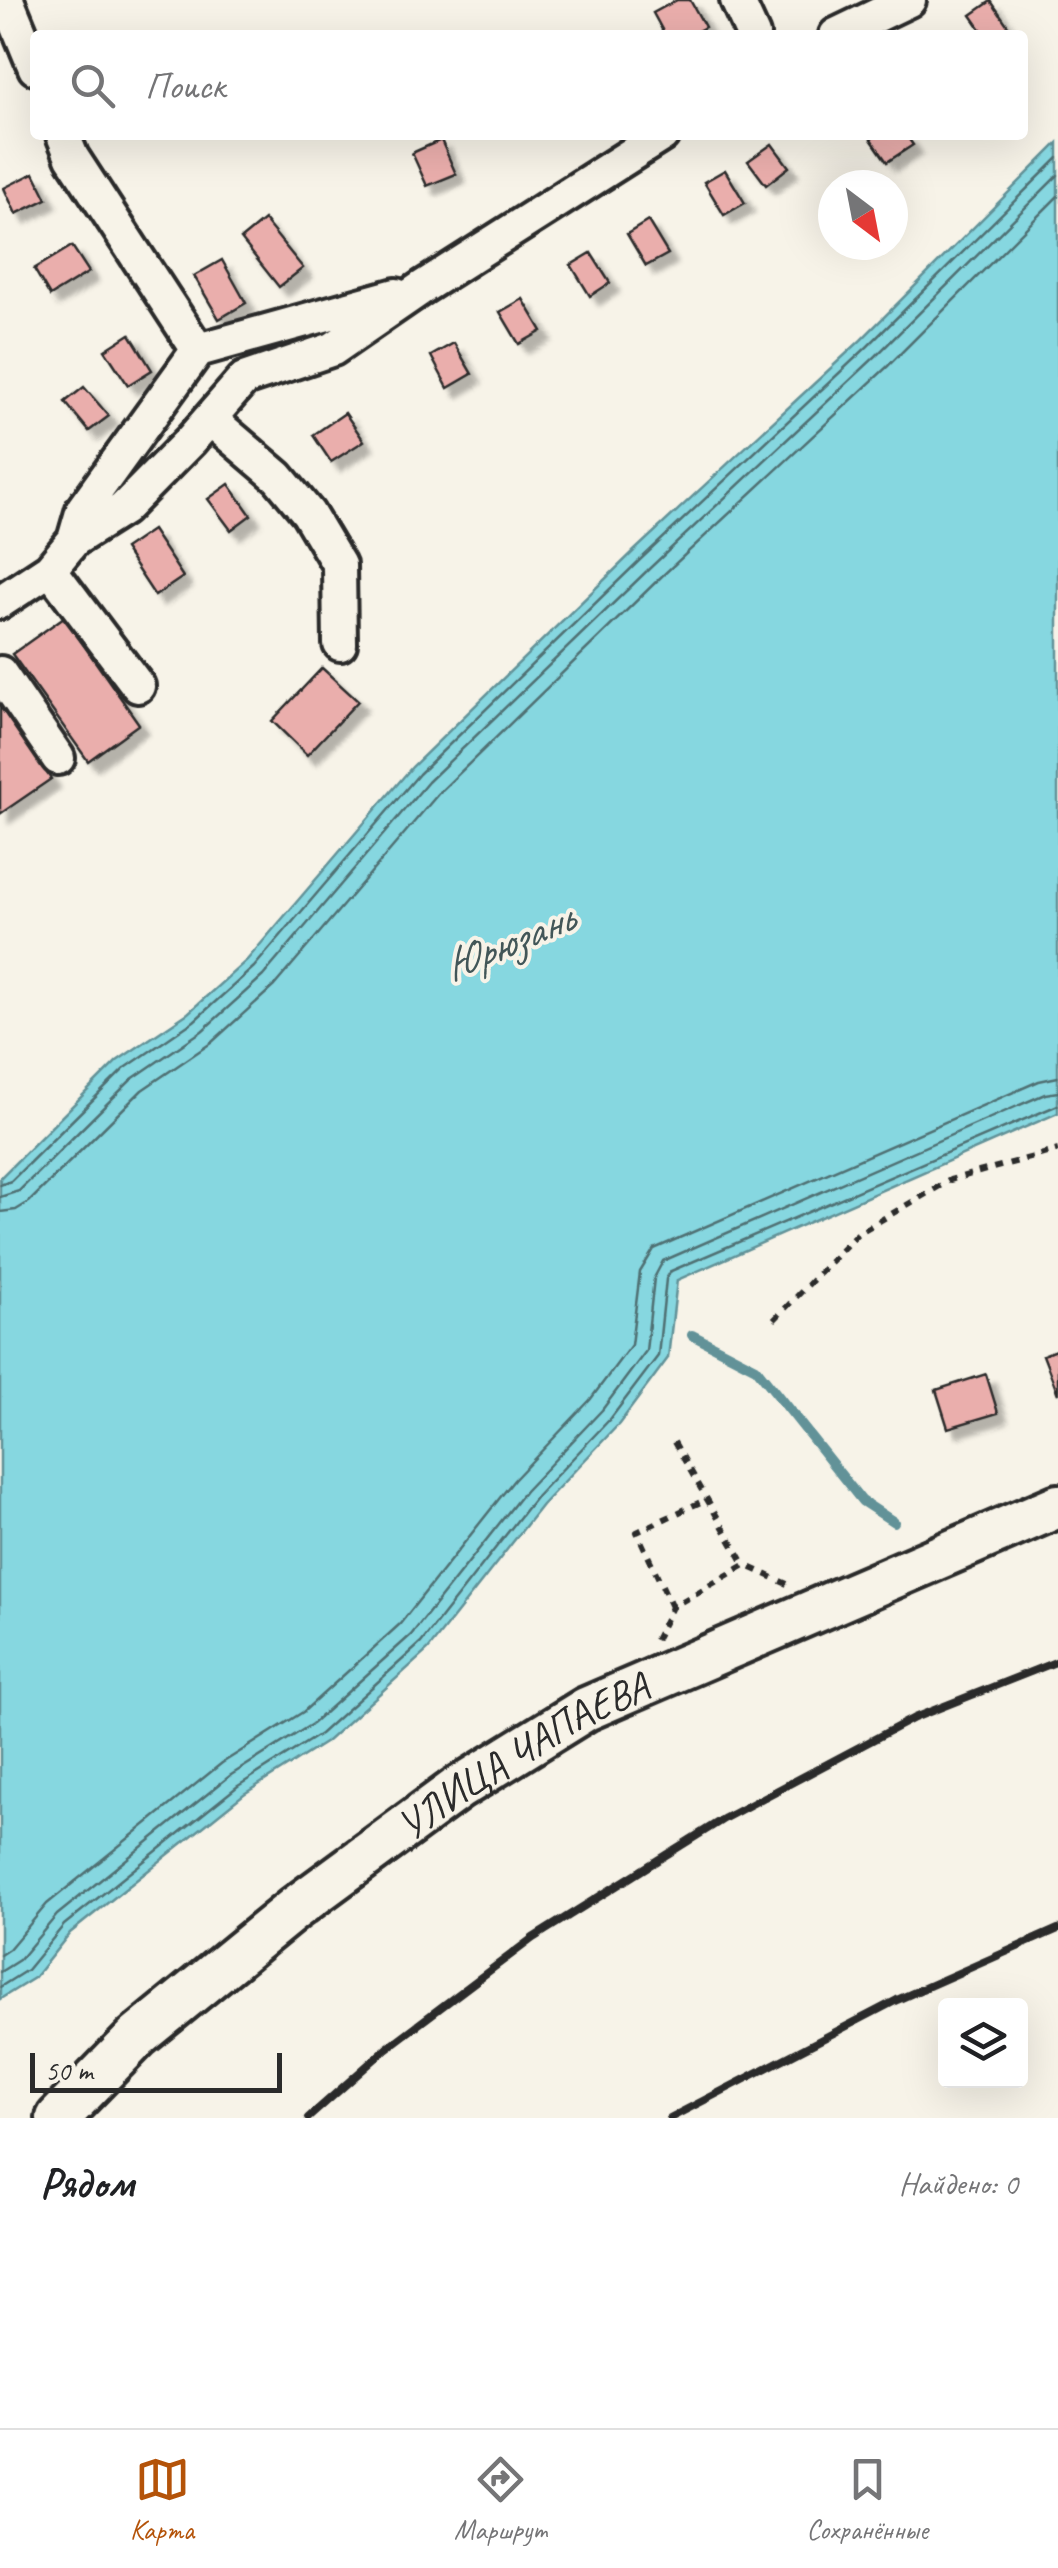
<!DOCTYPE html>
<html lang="ru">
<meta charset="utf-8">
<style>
:root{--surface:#fff;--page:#f6f6f6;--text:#202124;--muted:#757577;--line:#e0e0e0;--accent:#b45309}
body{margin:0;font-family:Caveat,sans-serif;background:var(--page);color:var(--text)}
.controls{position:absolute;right:30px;bottom:30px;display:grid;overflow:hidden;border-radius:10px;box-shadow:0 10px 40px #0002}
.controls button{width:90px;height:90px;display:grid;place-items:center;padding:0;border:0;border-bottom:2px solid var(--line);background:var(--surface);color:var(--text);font:50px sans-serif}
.compass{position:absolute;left:818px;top:170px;width:90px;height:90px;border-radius:50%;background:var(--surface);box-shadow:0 10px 40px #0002;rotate:148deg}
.scale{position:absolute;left:30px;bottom:25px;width:252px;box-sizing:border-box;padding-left:10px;border:5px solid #2b2b2b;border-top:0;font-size:28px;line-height:35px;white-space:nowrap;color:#2b2b2b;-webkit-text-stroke:8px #f7f3e8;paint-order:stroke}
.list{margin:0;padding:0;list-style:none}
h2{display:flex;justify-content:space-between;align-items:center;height:130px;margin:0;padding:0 40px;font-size:42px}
h2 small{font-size:32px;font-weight:400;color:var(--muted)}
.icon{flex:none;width:55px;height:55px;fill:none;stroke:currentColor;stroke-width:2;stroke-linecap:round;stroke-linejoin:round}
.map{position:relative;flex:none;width:1058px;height:2118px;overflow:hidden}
.search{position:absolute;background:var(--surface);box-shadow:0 10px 40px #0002;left:30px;right:30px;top:30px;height:110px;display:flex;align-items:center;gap:25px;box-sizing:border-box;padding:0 35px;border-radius:10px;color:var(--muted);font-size:38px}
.sheet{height:310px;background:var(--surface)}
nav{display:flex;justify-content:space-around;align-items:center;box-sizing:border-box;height:140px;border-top:2px solid var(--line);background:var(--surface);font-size:28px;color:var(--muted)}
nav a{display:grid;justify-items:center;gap:5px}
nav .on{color:var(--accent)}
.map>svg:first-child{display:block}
.water{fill:#86d7e0;stroke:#629298;stroke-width:2.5}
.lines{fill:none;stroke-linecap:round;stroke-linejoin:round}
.shore{stroke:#4f7073;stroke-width:2.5}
.stream{stroke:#629298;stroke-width:10}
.building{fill:#eaaeac;stroke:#2b2b2b;stroke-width:2.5;filter:url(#shadow)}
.minor-casing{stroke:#2b2b2b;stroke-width:40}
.major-casing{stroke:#2b2b2b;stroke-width:50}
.path{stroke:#2b2b2b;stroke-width:6;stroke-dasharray:8 8;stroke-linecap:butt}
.minor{stroke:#f7f3e8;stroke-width:32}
.major{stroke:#f7f3e8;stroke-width:42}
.rail{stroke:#2b2b2b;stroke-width:8}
.labels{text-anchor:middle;stroke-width:8;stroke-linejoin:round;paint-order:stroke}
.street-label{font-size:42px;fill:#2b2b2b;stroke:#f7f3e8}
.water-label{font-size:45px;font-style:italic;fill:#425658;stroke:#f7f3e8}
</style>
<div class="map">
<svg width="1058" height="2118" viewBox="0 0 1058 2118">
<defs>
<filter id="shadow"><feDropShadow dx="9" dy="9" stdDeviation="2.5" flood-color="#0004"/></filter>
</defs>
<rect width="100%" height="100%" fill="#f7f3e8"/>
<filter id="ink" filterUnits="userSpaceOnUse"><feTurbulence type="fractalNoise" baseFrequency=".01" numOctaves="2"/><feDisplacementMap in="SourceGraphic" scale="20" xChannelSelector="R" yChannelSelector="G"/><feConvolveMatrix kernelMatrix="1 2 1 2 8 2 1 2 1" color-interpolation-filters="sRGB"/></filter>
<g filter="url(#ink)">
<!-- water -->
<path class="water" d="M1058,143v970l-381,167 -9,78 -49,66 -77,81 -114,145 -102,92 -82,52 -174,139 -36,45 -34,21v-821l117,-117 71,-48 59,-53 165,-193 223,-217 226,-210z"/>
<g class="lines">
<!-- shore -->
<path class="shore" d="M0,1185l11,-4 113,-112 70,-48 60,-54 165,-193 223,-216 225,-211 191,-189
M0,1197l19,-6 113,-112 70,-48 61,-55 165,-194 223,-215 225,-211 182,-181
M0,1212l16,-2 13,-8 113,-112 69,-47 63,-57 165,-193 222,-216 226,-210 171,-171
M0,1955l9,-6 38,-45 175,-141 81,-51 97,-88 114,-144 76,-80 41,-55 9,-73 14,-23 385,-168 19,-4
M0,1972l19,-12 38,-45 174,-140 81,-51 99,-89 114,-144 77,-81 44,-59 8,-73 9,-17 382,-167 13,-2
M0,1987l27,-17 37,-45 174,-139 82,-52 101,-91 113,-144 77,-81 47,-62 8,-77 5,-8 387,-166"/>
<!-- stream -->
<path class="stream" d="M692,1335l64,33 106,133 32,21"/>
</g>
<!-- building -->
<path class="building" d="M677,0h13l15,27 -15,8h-25l-12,-22z
M991,1l22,32 -2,2h-26l-14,-20z
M877,135h29l7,10 -26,17 -16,-23z
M441,140l15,34 -29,12 -15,-33z
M772,144l17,23 -23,18 -18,-24z
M725,170l20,33 -21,12 -20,-33z
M34,173l13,26 -31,15 -12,-26z
M264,220l39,48 -24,19 -38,-48z
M648,221l20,33 -22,12 -19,-32z
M72,246l17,26 -39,24 -16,-27z
M591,253l19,30 -20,13 -19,-31z
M222,260l24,43 -27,16 -25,-43z
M523,299l19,32 -23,13 -19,-32z
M130,334l22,36 -24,15 -23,-35z
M454,343l18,31 -24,14 -17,-32z
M84,387l25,29 -20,15 -24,-29z
M345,413l19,28 -33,21 -18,-27z
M229,484l22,31 -20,15 -23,-31z
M152,530l31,47 -28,19 -31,-47z
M64,617l75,107 -51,37 -76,-107z
M322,668l36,33 -51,54 -35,-34z
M0,706l51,73 -51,35z
M1058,1349v45l-15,-39z
M986,1374l12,39 -50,15 -12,-38z"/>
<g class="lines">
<!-- minor casing -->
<g class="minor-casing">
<path id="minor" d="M7,0l28,68
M737,0l16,35
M836,35l73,-35
M63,135l9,22 126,193 -115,159 -9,31
M198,350l198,-55
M210,419l68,58 30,36 31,52 1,79
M50,569l88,117
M0,602l50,-33 24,-29 49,-31 68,-69 53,-61 89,-30 90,-62 239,-152
M0,673l58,85"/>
</g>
<!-- major casing -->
<g class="major-casing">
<g id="major">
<path id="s1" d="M58,2118l79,-81 158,-129 162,-119 129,-80 472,-203"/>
</g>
</g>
<!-- path -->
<path class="path" d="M774,1320l83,-86 93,-54 108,-30
M674,1442l71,123
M672,1607l-35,-75 70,-33
M655,1640l17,-33 73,-42 42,19"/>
<!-- minor -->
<use href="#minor" class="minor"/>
<!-- major -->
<use href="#major" class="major"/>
<!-- rail -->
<path class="rail" d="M308,2118l79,-70 146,-110 192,-120 189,-100 144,-57
M670,2118l227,-118 161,-71"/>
</g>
</g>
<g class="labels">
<!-- street labels -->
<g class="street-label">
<text dy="15" stroke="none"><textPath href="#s1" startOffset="592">УЛИЦА ЧАПАЕВА</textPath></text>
</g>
<!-- water labels -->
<g class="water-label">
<text transform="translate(508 941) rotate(-23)" y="16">Юрюзань</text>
</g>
</g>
</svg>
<div class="controls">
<button><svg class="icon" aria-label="layers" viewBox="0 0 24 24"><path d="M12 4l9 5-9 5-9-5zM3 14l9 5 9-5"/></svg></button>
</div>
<svg class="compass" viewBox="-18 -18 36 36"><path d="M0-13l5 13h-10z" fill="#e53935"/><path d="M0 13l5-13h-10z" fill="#757577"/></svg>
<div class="scale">50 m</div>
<div class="search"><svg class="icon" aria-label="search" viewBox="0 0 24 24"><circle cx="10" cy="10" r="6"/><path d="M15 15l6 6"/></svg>Поиск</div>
</div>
<section class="sheet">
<h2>Рядом<small>Найдено: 0</small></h2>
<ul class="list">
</ul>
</section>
<nav>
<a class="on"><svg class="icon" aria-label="map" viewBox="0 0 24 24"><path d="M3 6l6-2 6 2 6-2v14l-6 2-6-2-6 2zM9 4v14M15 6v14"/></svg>Карта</a>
<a><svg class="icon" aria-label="directions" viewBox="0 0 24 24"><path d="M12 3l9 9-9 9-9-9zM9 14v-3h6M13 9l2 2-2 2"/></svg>Маршрут</a>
<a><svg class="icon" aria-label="saved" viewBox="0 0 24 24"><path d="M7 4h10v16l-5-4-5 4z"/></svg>Сохранённые</a>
</nav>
